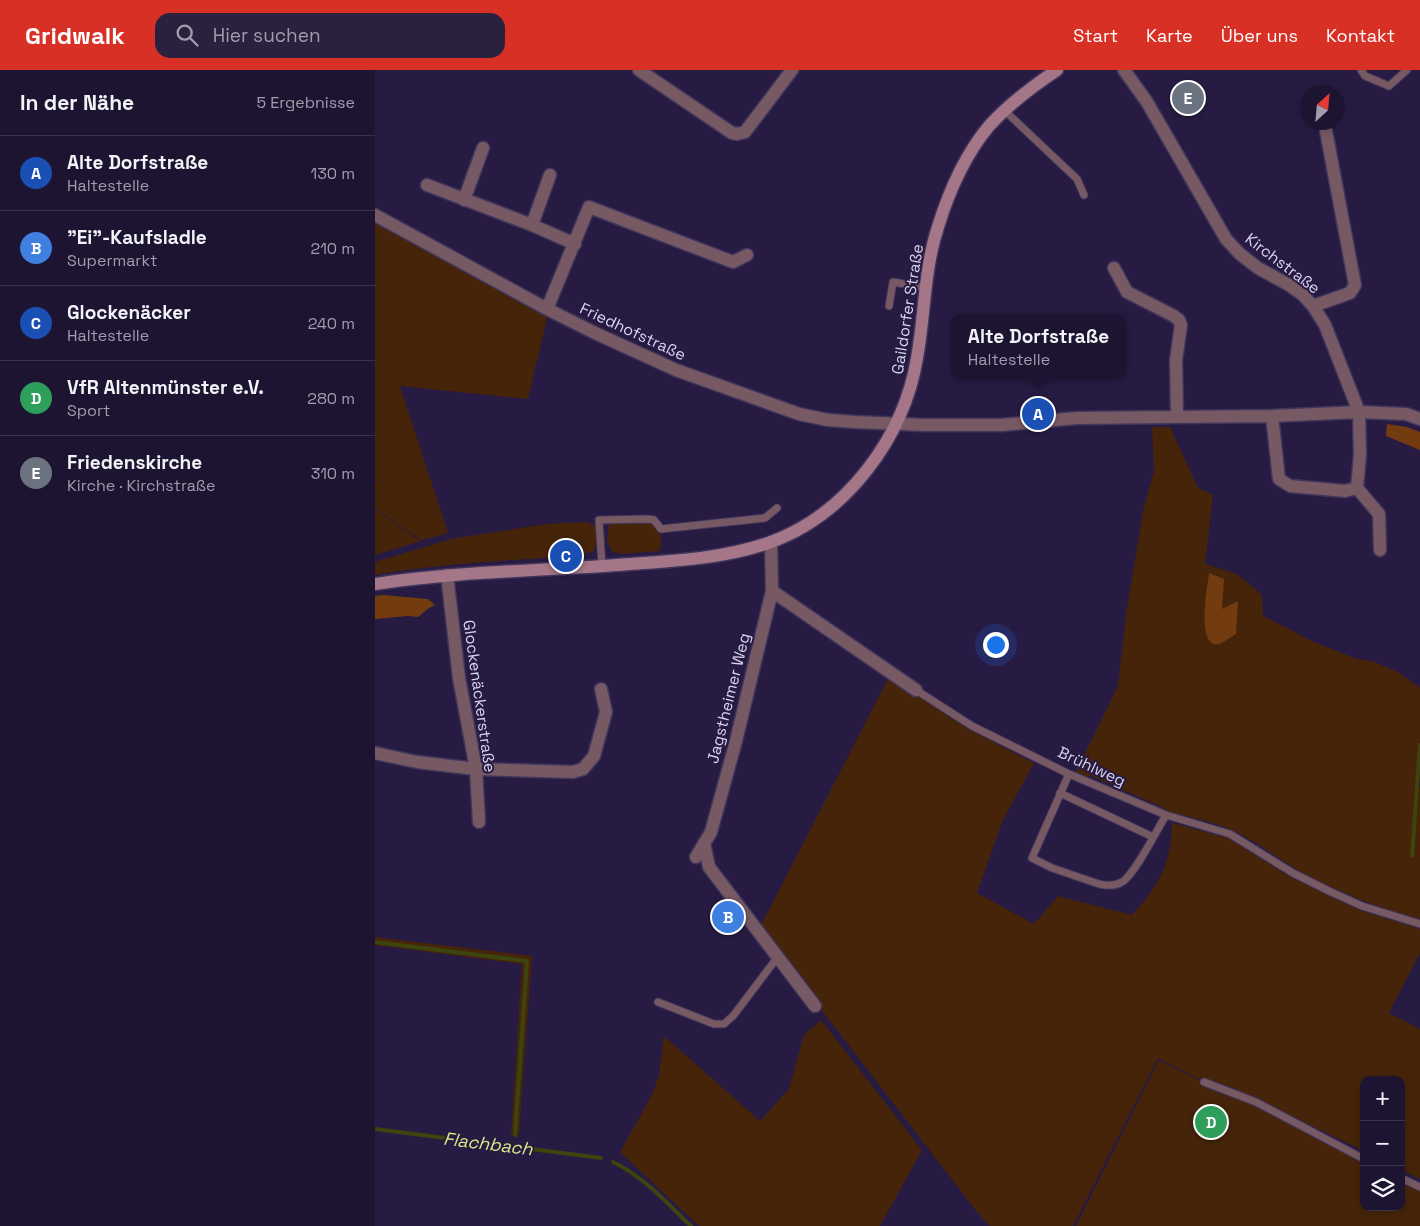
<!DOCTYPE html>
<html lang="de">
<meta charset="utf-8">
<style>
:root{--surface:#1d1432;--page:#2a213e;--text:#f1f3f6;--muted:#a09eac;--line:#3b334d;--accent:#d93025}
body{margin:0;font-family:"Space Grotesk",sans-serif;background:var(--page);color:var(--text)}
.controls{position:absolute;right:15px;bottom:15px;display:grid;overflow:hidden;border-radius:10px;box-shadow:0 2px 12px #0003}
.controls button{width:45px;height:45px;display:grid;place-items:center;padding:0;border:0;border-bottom:1px solid var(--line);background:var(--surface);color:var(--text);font:25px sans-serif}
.compass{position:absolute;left:925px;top:15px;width:45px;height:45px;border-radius:50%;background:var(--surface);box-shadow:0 2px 12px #0003;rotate:26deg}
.you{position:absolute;left:620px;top:574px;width:18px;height:18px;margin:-12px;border:4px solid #fff;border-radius:50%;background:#1a73e8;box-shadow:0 0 0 8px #1a73e833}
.badge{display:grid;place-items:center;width:32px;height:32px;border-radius:50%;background:var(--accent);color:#fff;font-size:16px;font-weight:700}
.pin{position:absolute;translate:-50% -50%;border:2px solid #fff;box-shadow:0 1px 5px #0006}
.popup{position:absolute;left:576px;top:244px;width:175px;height:65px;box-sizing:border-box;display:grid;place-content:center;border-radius:10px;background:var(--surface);filter:drop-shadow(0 1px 4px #0005);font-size:16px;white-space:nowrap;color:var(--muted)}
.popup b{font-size:19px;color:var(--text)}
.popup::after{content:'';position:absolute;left:50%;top:100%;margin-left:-10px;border:10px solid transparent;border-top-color:var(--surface)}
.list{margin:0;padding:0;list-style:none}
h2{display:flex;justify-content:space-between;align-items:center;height:65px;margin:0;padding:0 20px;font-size:21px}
h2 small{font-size:16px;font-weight:400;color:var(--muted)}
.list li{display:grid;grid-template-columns:32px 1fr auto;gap:15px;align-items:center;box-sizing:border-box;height:75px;padding:0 20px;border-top:1px solid var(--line)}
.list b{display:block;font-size:19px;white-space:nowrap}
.list p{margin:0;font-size:16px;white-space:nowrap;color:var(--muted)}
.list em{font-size:16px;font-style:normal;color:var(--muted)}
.icon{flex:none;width:28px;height:28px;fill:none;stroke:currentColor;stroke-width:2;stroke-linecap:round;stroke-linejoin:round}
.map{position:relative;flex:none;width:1045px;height:1156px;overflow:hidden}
header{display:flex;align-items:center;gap:30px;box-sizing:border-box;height:70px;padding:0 25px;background:var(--accent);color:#fff}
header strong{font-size:24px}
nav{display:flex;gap:28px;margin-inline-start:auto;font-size:18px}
.search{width:350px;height:45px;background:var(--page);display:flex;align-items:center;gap:12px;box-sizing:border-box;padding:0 18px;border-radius:15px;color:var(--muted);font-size:19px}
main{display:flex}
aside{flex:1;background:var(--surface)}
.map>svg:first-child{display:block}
.green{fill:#46240a}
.forest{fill:#723c10}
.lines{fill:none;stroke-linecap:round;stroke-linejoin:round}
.stream{stroke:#3e440d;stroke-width:4}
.service-casing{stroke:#40355b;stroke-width:9}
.minor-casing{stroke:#40355b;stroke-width:15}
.tertiary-casing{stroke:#40355b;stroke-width:15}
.secondary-casing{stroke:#40355b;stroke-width:15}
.service{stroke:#775964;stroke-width:7}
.minor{stroke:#775964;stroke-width:12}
.tertiary{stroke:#775964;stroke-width:12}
.secondary{stroke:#a57688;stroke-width:12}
.labels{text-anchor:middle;stroke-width:4;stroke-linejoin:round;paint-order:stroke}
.street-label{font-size:16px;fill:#d8d3ed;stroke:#271b43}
.water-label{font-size:18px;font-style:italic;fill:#dbe886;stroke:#271b43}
</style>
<header>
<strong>Gridwalk</strong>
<div class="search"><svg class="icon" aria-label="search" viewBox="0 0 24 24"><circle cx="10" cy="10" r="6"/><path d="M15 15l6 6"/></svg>Hier suchen</div>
<nav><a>Start</a><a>Karte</a><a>Über uns</a><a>Kontakt</a></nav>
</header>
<main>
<aside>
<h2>In der Nähe<small>5 Ergebnisse</small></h2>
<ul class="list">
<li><span class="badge" style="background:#1a4fb4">A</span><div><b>Alte Dorfstraße</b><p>Haltestelle</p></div><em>130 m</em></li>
<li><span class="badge" style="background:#3f7fe0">B</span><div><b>&quot;Ei&quot;-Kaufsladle</b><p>Supermarkt</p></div><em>210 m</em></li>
<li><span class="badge" style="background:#1a4fb4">C</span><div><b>Glockenäcker</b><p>Haltestelle</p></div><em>240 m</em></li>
<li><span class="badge" style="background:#2e9e5b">D</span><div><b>VfR Altenmünster e.V.</b><p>Sport</p></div><em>280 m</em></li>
<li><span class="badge" style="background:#6b7280">E</span><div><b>Friedenskirche</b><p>Kirche · Kirchstraße</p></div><em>310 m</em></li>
</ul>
</aside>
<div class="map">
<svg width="1045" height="1156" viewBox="0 0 1045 1156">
<rect width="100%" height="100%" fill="#271b43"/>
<!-- green -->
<path class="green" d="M0,150l173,94 -20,85 -128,-13 48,147 -2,1 -2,-4 1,4 -24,6 -46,-32v-29l23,16 -23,-17z
M777,357h18l28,61 15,7 -8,69 32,10 25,21 1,21 51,26 43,17 15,2 26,11 22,16v51l-3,46 3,1v134c-43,-13 -85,-29 -124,-51 -21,-12 -40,-28 -62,-38 -22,-10 -47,-14 -70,-20v-3l-75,-33 -2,3 -11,-6 42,-86 8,-72 18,-108 10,-35z
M0,439l46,32 -46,14z
M239,451c26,1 52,-7 46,30l-39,3 -8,-2 -6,-10 2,-16z
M211,452l10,4 1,16 -3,9 -14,5c-68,4 -137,7 -205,19v-13l76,-23 95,-15z
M514,607l79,52 66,34 -32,59 -25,71 57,31 24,-28 74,19c27,-30 39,-50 40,-92l56,15 58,36 41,21 33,15 60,19v24l-31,60 31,16v150l-19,-9v-90h-37v71l-131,-63 -28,-10 -4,2 -43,-22 -85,168h-83l-13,-14 -160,-208 -59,-73z
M0,867l157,19 -13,179h-8l11,-171 -147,-19z
M446,950l101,130 -42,76h-181l-79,-74 33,-59 6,-18 5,-39 96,85 29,-32 15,-54z
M784,990l44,22 4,-2 157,79v48h37v-29l19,9v39h-344z"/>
<!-- forest -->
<path class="forest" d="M1012,354l20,3 13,5v18l-34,-14z
M834,503l15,6 -2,30 16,-8 -2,33c-5,3 -12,8 -17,10 -24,5 -11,-60 -10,-71z
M8,525l45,4 7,6 -6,3 -11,9 -10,-1 -33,3v-23z"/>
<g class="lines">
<!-- stream -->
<path class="stream" d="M1037,786l8,-111
M0,872l152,19 -12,174
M0,1059l226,29
M238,1092c31,15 53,40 78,64"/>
<!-- service casing -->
<g class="service-casing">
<path id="service" d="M986,0l4,6 24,10 18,-16
M630,41l72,68 7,16
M514,236l4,-24 33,6
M227,496l-3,-46 49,-1 6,1 7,9 104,-11 12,-10
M541,620l56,36 97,48 97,41 64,19 63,39 36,18 33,15 58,18
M694,704l-37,84 20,10 47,16c8,2 16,2 23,-2 13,-8 35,-52 44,-67
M685,723l93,44
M283,932l56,22h10l9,-8 44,-58
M829,1012l52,20 108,57
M1026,1108l19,9"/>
</g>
<!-- minor casing -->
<g class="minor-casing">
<path id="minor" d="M264,0l93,63 5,1 8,-2 47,-62
M52,115l105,40 43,19
M89,130l19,-52
M0,145l172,94 48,24 81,37 123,44 29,6 28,2 67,3h78l76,-7 195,-2 87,-4 1,43 -3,33 -12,3 -55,-5 -11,-7 -7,-63
M157,155l18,-50
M739,198l13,24 47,24 5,4 2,5 -5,35 1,56
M938,236l37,-13 5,-8 -29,-154
M172,239l42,-102 144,55 14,-7
M982,418l22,26 1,36
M72,505l12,103 17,91 3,53
M397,521l144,99
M0,683l42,9 59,7 97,3 10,-3 11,-13 12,-44 -5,-23
M329,773l5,24 106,139
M321,787l15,-25 25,-91 36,-150 -1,-49"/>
</g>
<!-- tertiary casing -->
<g class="tertiary-casing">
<path id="tertiary" d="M749,0l23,32 79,137 14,15 18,14 31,17 13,9 11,12 12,19 34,87 47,2 14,5"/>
</g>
<!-- secondary casing -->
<g class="secondary-casing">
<path id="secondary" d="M0,514c84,-13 170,-13 255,-20 46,-3 97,-6 141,-22 76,-28 133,-105 146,-184 8,-44 7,-89 21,-131 11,-36 27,-72 51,-101 19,-21 44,-40 68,-56"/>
</g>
<!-- service -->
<use href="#service" class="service"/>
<!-- minor -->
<use href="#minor" class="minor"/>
<!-- tertiary -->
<use href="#tertiary" class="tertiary"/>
<!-- secondary -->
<use href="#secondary" class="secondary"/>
</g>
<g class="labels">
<!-- street labels -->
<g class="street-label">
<text transform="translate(908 193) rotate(37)" y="6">Kirchstraße</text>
<text transform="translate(532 239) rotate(-81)" y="6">Gaildorfer Straße</text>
<text transform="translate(258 261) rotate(25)" y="6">Friedhofstraße</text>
<text transform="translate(105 626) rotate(82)" y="6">Glockenäckerstraße</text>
<text transform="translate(353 628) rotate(-76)" y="6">Jagstheimer Weg</text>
<text transform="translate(717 696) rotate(25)" y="6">Brühlweg</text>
</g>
<!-- water labels -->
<g class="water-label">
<text transform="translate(113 1074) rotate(7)" y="6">Flachbach</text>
</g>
</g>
</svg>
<div class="controls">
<button>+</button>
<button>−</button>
<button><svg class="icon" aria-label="layers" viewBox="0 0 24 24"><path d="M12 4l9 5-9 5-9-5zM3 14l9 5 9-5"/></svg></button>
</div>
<svg class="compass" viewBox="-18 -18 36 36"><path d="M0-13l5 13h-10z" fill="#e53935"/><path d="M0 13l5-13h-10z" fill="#a09eac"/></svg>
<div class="you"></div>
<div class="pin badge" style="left:663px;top:344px;background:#1a4fb4">A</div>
<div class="popup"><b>Alte Dorfstraße</b>Haltestelle</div>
<div class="pin badge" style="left:353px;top:847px;background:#3f7fe0">B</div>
<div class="pin badge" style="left:191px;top:486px;background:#1a4fb4">C</div>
<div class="pin badge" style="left:836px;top:1052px;background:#2e9e5b">D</div>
<div class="pin badge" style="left:813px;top:28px;background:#6b7280">E</div>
</div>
</main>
